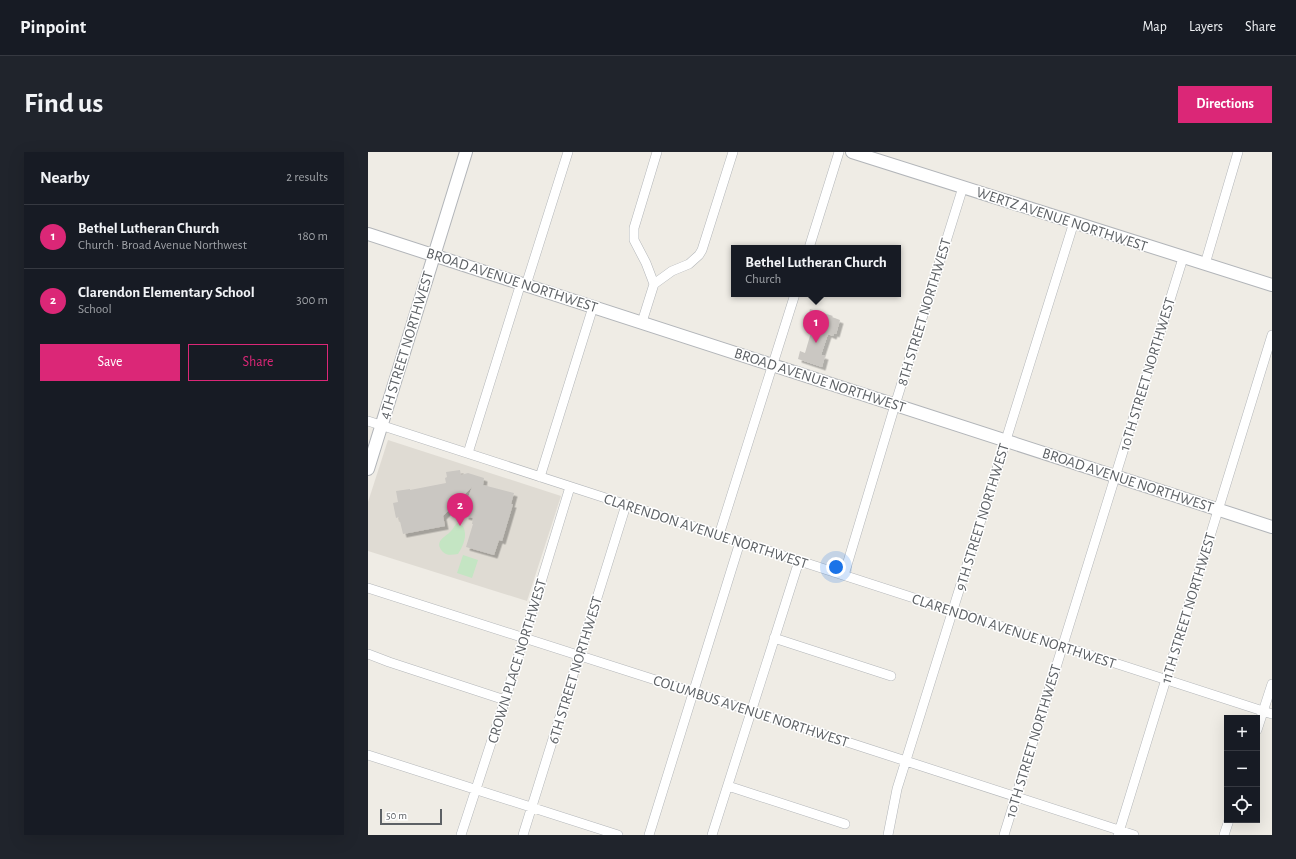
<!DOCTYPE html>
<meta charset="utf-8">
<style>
:root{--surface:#171b24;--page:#20242c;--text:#f1f3f6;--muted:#9ea1a6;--line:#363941;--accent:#db2777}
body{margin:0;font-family:"Alegreya Sans",sans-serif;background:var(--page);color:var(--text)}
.controls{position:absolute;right:12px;bottom:12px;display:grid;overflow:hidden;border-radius:0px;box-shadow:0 4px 16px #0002}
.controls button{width:36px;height:36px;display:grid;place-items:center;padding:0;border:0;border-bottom:1px solid var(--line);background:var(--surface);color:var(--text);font:20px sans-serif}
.scale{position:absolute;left:12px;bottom:10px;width:62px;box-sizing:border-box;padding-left:4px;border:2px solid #5d6165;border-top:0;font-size:11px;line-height:14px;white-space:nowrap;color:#5d6165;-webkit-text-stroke:3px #fff;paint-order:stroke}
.you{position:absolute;left:468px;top:415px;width:14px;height:14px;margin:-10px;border:3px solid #fff;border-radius:50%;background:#1a73e8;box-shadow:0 0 0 6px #1a73e833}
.badge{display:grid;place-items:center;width:26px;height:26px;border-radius:50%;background:var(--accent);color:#fff;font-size:13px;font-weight:700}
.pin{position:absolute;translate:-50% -33px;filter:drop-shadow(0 1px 2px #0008)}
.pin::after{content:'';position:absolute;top:21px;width:14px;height:12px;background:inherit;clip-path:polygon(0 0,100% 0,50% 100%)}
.popup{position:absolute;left:363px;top:93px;width:170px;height:52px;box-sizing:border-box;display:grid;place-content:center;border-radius:0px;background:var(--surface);filter:drop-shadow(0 1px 3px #0005);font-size:13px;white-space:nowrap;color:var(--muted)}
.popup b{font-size:15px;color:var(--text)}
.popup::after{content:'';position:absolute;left:50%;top:100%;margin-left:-8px;border:8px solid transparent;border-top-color:var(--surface)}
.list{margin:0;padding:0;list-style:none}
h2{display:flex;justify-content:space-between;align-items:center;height:52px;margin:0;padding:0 16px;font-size:17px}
h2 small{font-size:13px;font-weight:400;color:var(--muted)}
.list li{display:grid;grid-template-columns:26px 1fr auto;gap:12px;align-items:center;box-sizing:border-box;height:64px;padding:0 16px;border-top:1px solid var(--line)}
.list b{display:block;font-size:15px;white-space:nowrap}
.list p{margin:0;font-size:13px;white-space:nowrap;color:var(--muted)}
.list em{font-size:13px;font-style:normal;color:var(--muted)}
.actions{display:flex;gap:8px;padding:12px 16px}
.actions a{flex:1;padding:9px 0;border:1px solid var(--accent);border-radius:0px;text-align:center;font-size:14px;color:var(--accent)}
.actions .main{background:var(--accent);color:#fff}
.icon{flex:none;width:22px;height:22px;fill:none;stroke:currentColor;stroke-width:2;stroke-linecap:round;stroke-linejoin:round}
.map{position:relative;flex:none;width:904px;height:683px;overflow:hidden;border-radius:0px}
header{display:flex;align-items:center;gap:24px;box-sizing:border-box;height:56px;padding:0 20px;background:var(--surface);border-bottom:1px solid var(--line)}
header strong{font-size:19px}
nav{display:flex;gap:22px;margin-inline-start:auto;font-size:14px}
.intro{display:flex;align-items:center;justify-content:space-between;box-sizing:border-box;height:96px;padding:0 24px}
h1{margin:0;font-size:28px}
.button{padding:10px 18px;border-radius:0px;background:var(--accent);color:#fff;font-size:14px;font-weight:700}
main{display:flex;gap:24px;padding:0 24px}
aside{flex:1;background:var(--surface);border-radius:0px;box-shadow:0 4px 16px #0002}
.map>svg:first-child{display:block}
.education{fill:#dfdbd3}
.green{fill:#c4e5c3}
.building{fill:#cac7c2;filter:url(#shadow)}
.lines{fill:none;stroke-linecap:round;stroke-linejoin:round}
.street-casing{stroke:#b3b6b9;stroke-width:10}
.secondary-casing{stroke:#b2b5b9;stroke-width:14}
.street{stroke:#fff;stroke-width:9}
.secondary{stroke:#fff;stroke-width:12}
.labels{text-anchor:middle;stroke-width:3;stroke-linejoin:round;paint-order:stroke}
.street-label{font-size:15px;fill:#5d6165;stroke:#fff}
</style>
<header>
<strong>Pinpoint</strong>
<nav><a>Map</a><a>Layers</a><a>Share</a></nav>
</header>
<div class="intro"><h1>Find us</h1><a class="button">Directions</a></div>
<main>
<aside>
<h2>Nearby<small>2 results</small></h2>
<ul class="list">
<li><span class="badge">1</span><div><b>Bethel Lutheran Church</b><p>Church · Broad Avenue Northwest</p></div><em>180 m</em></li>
<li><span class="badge">2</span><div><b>Clarendon Elementary School</b><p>School</p></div><em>300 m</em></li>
</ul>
<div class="actions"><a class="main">Save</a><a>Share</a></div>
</aside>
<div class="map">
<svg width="904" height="683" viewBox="0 0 904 683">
<defs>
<filter id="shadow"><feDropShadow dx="3.5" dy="3.5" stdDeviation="0" flood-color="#0004"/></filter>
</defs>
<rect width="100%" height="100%" fill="#efece5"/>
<!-- education -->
<path class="education" d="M20,288l173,56 -34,105 -159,-50v-49z"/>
<!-- green -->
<path class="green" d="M89,371l6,3c5,10 0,20 -5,28 -6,1 -12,2 -16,-3 -7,-9 1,-13 7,-18 3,-2 5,-7 8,-10z
M95,403l15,5 -6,18 -15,-5z"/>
<!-- building -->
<path class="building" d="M442,157l23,7 -1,1 8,3 -4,14 -2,-1 -1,3 -5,-2 -7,21 4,1 -3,11 -24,-8 2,-8 5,2 7,-24 -5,-1v-7z
M92,318l1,5 7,-2 16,5 -1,7 31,8 -3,11h2l-11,37 -3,-1 -5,15 -28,-8 7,-23h-1l1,-6 -8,-2 2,-6 -3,-1 8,-22 -29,29 2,10 -42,8 -4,-17 -3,1 -3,-15 5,-1 -2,-11 14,-2v1l36,-7 -1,-5 2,-1 -1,-5z"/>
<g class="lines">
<!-- street casing -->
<g class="street-casing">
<path id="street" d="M441,96l30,-96
M837,112l33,-112
M286,132l-8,-21 -12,-23v-12l23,-76
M158,133l42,-133
M274,170l12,-38 18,-13 17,-7 10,-9 3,-5 31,-98
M0,269l904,293
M100,301l53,-170
M172,325l53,-170
M351,383l76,-241
M476,423l51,-170 68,-218
M0,436l325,104 441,143
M406,486l117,38
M0,502l21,8 116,38
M889,578l15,-46
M0,603l250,80
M360,634l117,38
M93,683l44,-135 65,-213
M155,683l103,-330
M281,683l91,-293
M344,683l87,-274
M520,683l9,-46 177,-567
M636,683l179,-577
M750,683l154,-500
M856,683l5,-15"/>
</g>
<!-- secondary casing -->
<g class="secondary-casing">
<path id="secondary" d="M484,0l420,133
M0,82l904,293
M0,317l98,-317"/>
</g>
<!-- street -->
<use href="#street" class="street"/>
<!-- secondary -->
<use href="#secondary" class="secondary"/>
</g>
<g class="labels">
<!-- street labels -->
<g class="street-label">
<text transform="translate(694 67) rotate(18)" y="5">WERTZ AVENUE NORTHWEST</text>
<text transform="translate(144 128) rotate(18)" y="5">BROAD AVENUE NORTHWEST</text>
<text transform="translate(556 160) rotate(-73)" y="5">8TH STREET NORTHWEST</text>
<text transform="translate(38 193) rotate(-73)" y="5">4TH STREET NORTHWEST</text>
<text transform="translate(779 222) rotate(-73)" y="5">10TH STREET NORTHWEST</text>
<text transform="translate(452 228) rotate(18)" y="5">BROAD AVENUE NORTHWEST</text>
<text transform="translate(760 328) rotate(18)" y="5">BROAD AVENUE NORTHWEST</text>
<text transform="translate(614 365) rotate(-73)" y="5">9TH STREET NORTHWEST</text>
<text transform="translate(338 379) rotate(18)" y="5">CLARENDON AVENUE NORTHWEST</text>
<text transform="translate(820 456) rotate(-73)" y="5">11TH STREET NORTHWEST</text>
<text transform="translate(646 479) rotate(18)" y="5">CLARENDON AVENUE NORTHWEST</text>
<text transform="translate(149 509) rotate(-73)" y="5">CROWN PLACE NORTHWEST</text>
<text transform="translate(207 518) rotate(-73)" y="5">6TH STREET NORTHWEST</text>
<text transform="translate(383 559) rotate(18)" y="5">COLUMBUS AVENUE NORTHWEST</text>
<text transform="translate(665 589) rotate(-73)" y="5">10TH STREET NORTHWEST</text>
</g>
</g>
</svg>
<div class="controls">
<button>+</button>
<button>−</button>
<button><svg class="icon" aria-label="locate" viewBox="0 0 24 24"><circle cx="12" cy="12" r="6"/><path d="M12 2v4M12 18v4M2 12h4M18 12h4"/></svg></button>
</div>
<div class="scale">50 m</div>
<div class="you"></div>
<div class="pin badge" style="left:448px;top:191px">1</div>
<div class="popup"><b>Bethel Lutheran Church</b>Church</div>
<div class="pin badge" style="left:92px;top:374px">2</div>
</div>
</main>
